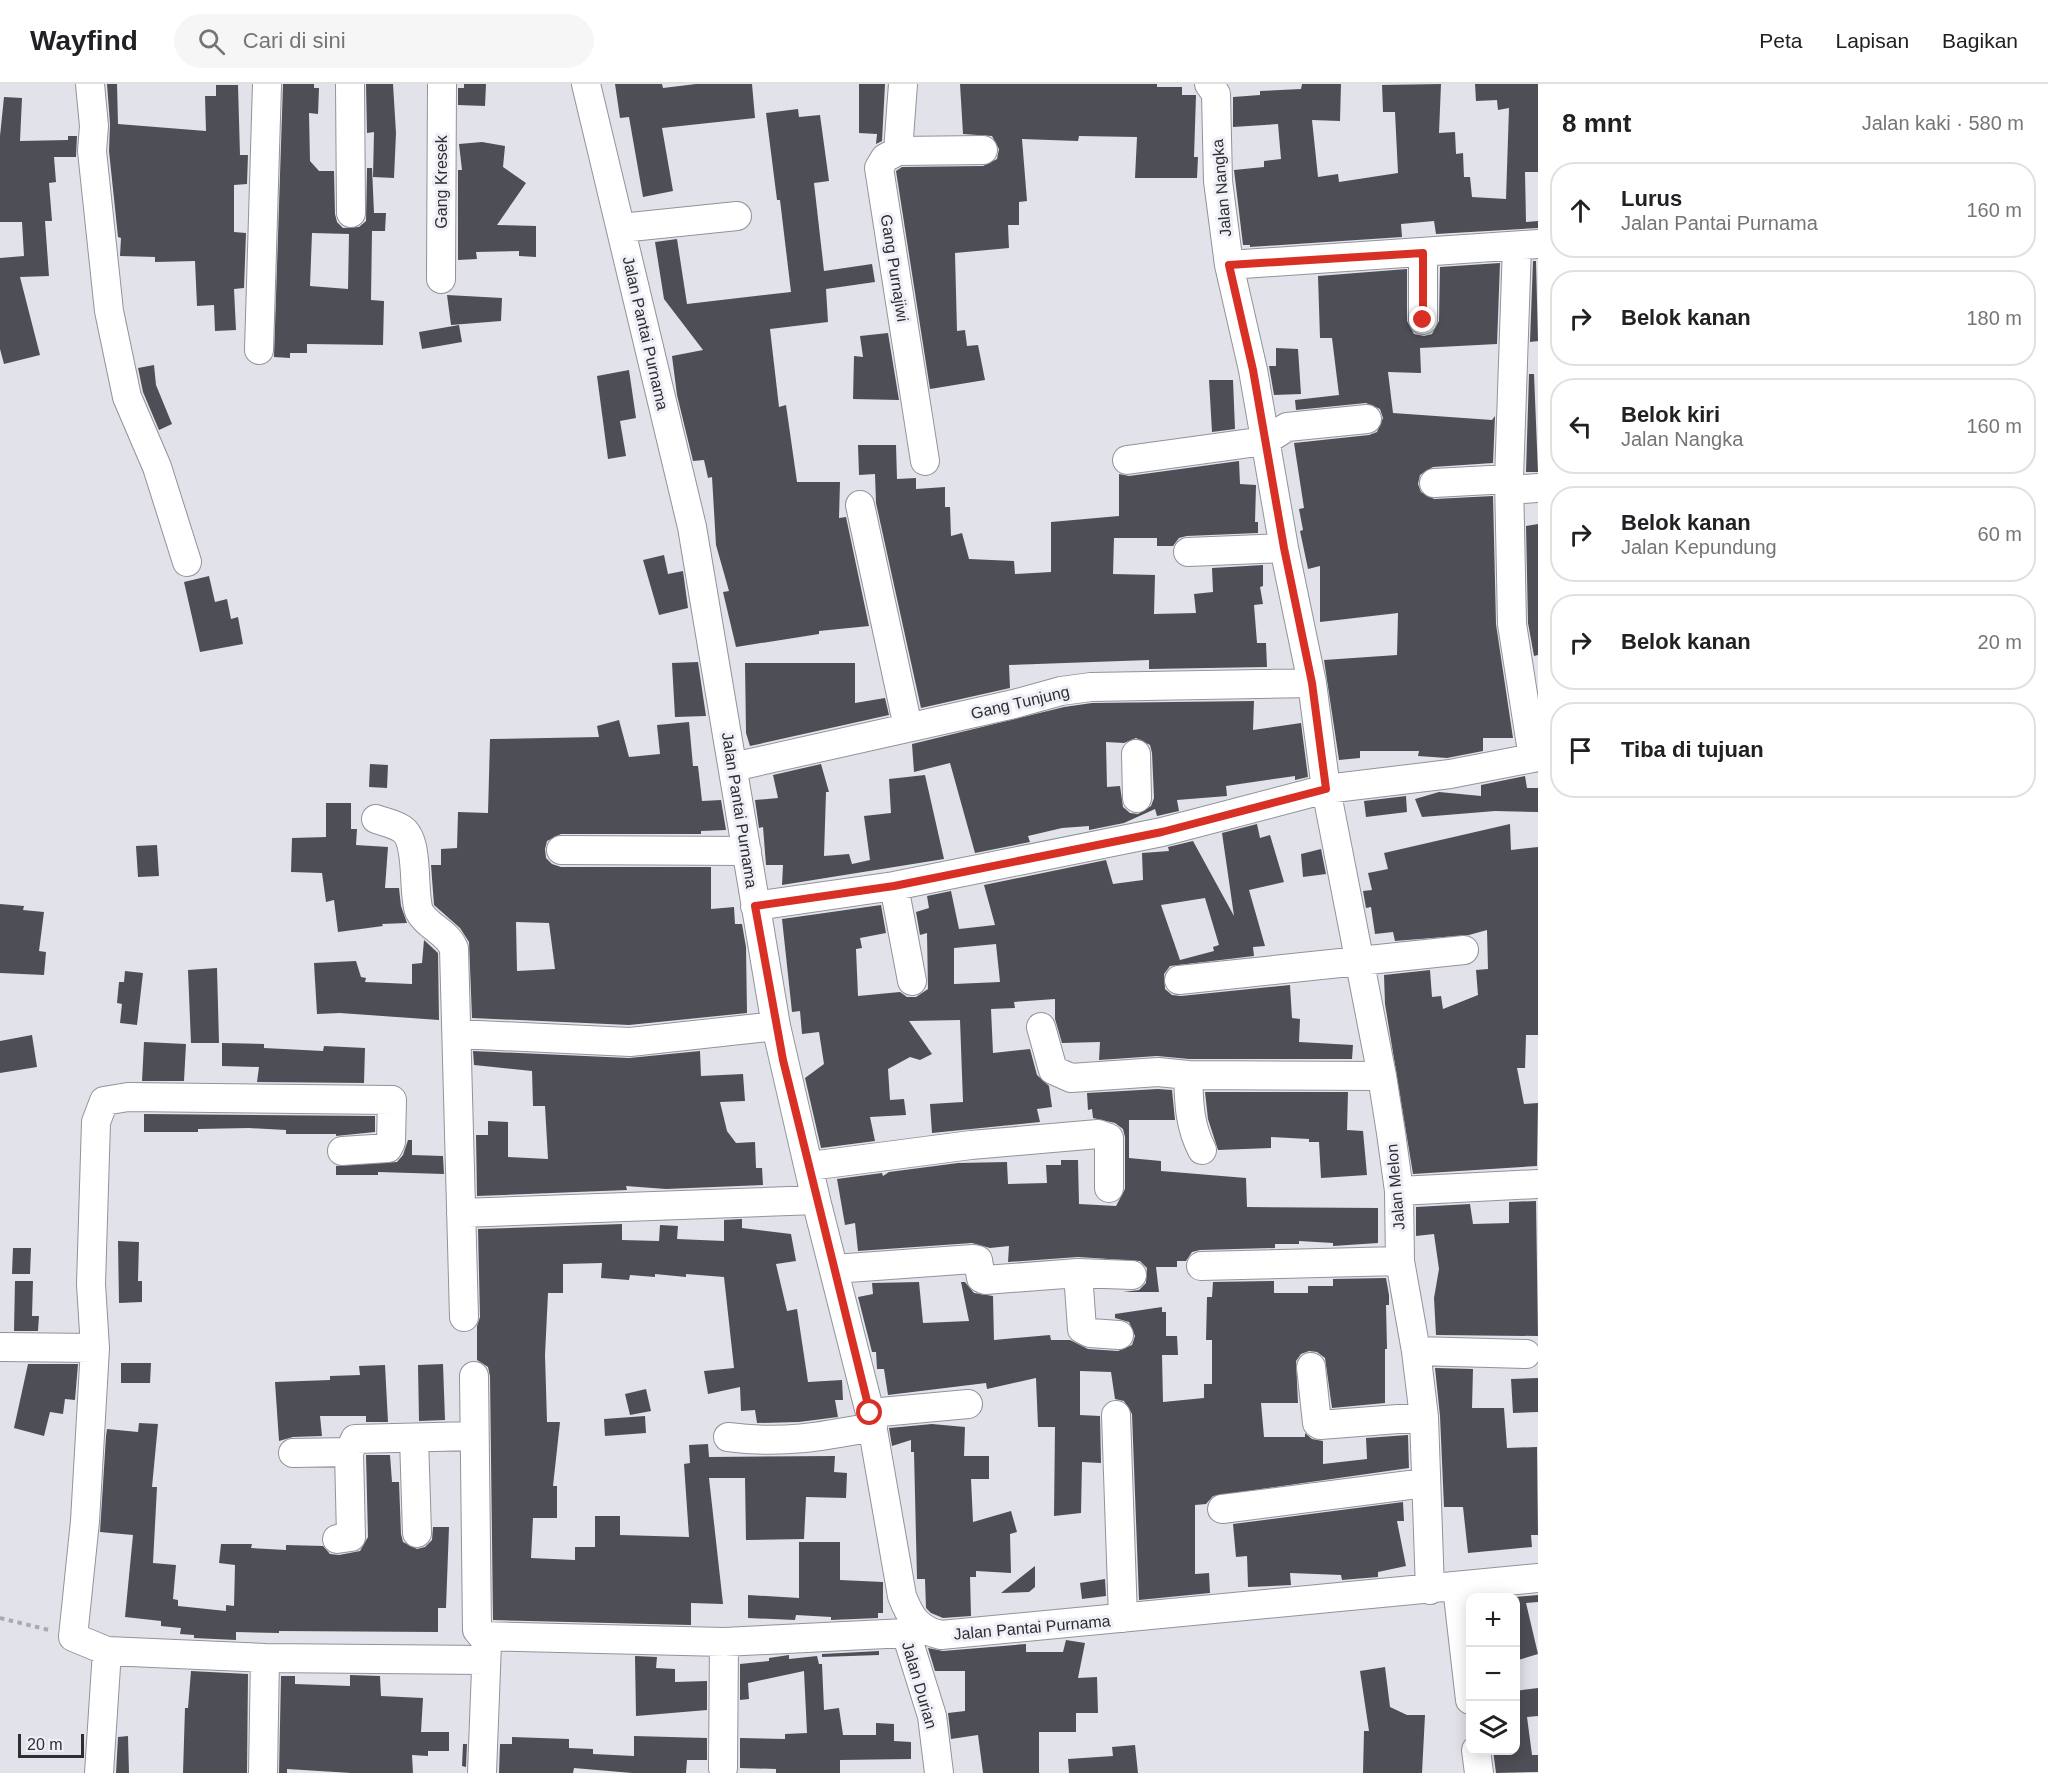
<!DOCTYPE html>
<html lang="id">
<meta charset="utf-8">
<style>
:root{--surface:#fff;--page:#f6f6f6;--text:#202124;--muted:#757577;--line:#e0e0e0}
body{margin:0;font-family:Helvetica,sans-serif;background:var(--page);color:var(--text)}
.controls{position:absolute;right:18px;bottom:18px;display:grid;overflow:hidden;border-radius:12px;box-shadow:0 3px 15px #0003}
.controls button{width:54px;height:54px;display:grid;place-items:center;padding:0;border:0;border-bottom:2px solid var(--line);background:var(--surface);color:var(--text);font:30px sans-serif}
.scale{position:absolute;left:18px;bottom:15px;width:66px;box-sizing:border-box;padding-left:6px;border:3px solid #2e2e31;border-top:0;font-size:16px;line-height:21px;white-space:nowrap;color:#2e2e31;-webkit-text-stroke:4px #efeff8;paint-order:stroke}
.stop{position:absolute;width:18px;height:18px;margin:-14px;border:4px solid #d93025;border-radius:50%;background:#fff}
.stop.end{background:#d93025;border-color:#fff;box-shadow:0 2px 6px #0008}
.list{margin:0;padding:0;list-style:none}
h2{display:flex;justify-content:space-between;align-items:center;height:78px;margin:0;padding:0 24px;font-size:26px}
h2 small{font-size:20px;font-weight:400;color:var(--muted)}
.list li{display:grid;grid-template-columns:39px 1fr auto;gap:18px;align-items:center;box-sizing:border-box;height:96px;margin:0 12px 12px;padding:0 12px;border:2px solid var(--line);border-radius:24px}
.list b{display:block;font-size:22px;white-space:nowrap}
.list p{margin:0;font-size:20px;white-space:nowrap;color:var(--muted)}
.list em{font-size:20px;font-style:normal;color:var(--muted)}
.icon{flex:none;width:33px;height:33px;fill:none;stroke:currentColor;stroke-width:2;stroke-linecap:round;stroke-linejoin:round}
.map{position:relative;flex:none;width:1538px;height:1689px;overflow:hidden}
header{display:flex;align-items:center;gap:36px;box-sizing:border-box;height:84px;padding:0 30px;background:var(--surface);border-bottom:2px solid var(--line)}
header strong{font-size:28px}
nav{display:flex;gap:33px;margin-inline-start:auto;font-size:21px}
.search{width:420px;height:54px;background:var(--page);display:flex;align-items:center;gap:15px;box-sizing:border-box;padding:0 21px;border-radius:33px;color:var(--muted);font-size:22px}
main{display:flex}
aside{flex:1;background:var(--surface)}
.map>svg:first-child{display:block}
.building{fill:#4e4f56;fill-rule:evenodd}
.lines{fill:none;stroke-linecap:round;stroke-linejoin:round}
.minor-casing{stroke:#92929a;stroke-width:30}
.path{stroke:#a9a9b0;stroke-width:4;stroke-dasharray:4.5 4.5;stroke-linecap:butt}
.minor{stroke:#fff;stroke-width:28}
.route{stroke:#d93025;stroke-width:8}
.labels{text-anchor:middle;stroke-width:6;stroke-linejoin:round;paint-order:stroke}
.street-label{font-size:16px;fill:#2e2e31;stroke:#efeff8}
</style>
<header>
<strong>Wayfind</strong>
<div class="search"><svg class="icon" aria-label="search" viewBox="0 0 24 24"><circle cx="10" cy="10" r="6"/><path d="M15 15l6 6"/></svg>Cari di sini</div>
<nav><a>Peta</a><a>Lapisan</a><a>Bagikan</a></nav>
</header>
<main>
<div class="map">
<svg width="1538" height="1689" viewBox="0 0 1538 1689">
<rect width="100%" height="100%" fill="#e2e2eb"/>
<!-- building -->
<path class="building" d="M107,0h10l1,40 88,7 -1,-35h11v-11h22l2,70h8l-1,29 -13,1v47l12,1 -2,55 -10,1 2,41 -21,1 -1,-26 -17,1 -2,-45 -40,1v-5l-35,-1 1,-18 -3,-1 -9,-86 1,-27z
M283,0h31v4h5l-1,26 -9,-1 1,48 9,10h15l1,43 2,8 6,6 16,-1 7,-6 1,-53h5l2,45h12l-1,18h-13l-1,69 13,1 -1,44 -76,-1v9h-17v5l-16,-1zM312,149l37,1 -1,55 -38,-3z
M366,0h27l3,49 -2,45 -21,-1 1,-45 -7,1z
M464,0h22l-1,22 -27,-1v-17h6z
M615,0h47l1,4 33,-4h56l3,34 -93,10 11,63 -30,6 -14,-80 -9,1z
M859,0h26l-3,57 -6,3 1,-10 -18,-1z
M960,0h197v3h25v8h14l-2,62h4l-1,21h-62l2,-41 -58,-1 -1,5 -56,-2 5,62 -8,1v23h-11l1,23 -54,5 2,78 8,-1 2,16 11,-1 7,35 -55,9 -34,-218 6,-4 81,-1 14,-7 2,-10 -7,-13 -29,-2z
M1302,0h39l-1,37 -28,-1 6,57 20,-3 1,8 59,-9 -3,-61h-12l-1,-27 59,-1 -2,49 16,-1 1,22 7,-1 1,24h6l2,20 34,2 3,-91 -11,2 -1,-10 -21,1 -1,-17h63v88h-13l1,50 12,-1v7l-102,6 -2,-13 -33,3 1,13 -152,10v-2h-7l-9,-75 30,-3v-6l17,-2 -3,-35 -45,3v-30l27,-2v-4l41,-2z
M4,13l18,1 -2,43 48,-1v-4h9l-1,21h-22l2,25 -7,1 3,38h-7l4,55 -29,1 20,78 -36,9 -4,-15v-91l24,-2 -2,-34h-22v-86z
M798,25l1,8 21,-2 9,66 -15,2 10,88 48,-7 3,18 -49,7 2,33 -58,7 9,78 7,-2 11,77h43l-1,36 7,-1 23,109 -50,5v3l-83,13 -13,-55 6,-1 -13,-46 -4,-68 -4,1 -4,-18 -11,1 -16,-66 -5,-39 31,-6 -39,-51 -9,-57 22,-3 10,65 104,-12 -11,-92h-3l-11,-87z
M482,58l23,4 -2,21 23,16 -29,42 39,1v31l-17,-1v-5l-43,1 1,7 -19,1v-90h4l-3,-26z
M1533,177h3l2,80 -8,1z
M1500,179l-3,81 -77,4 1,25 -33,-1 5,41 99,7 3,-4 -2,47 -60,4 -13,8 -2,9 3,8 13,7 59,-3 3,128 17,114h-30v13l-36,7 -29,-2 1,-5h-59v7l-21,2 -15,-100 73,-5 1,-42 -78,9v-56l-12,3 -8,-38 3,-1 -4,-21 5,-1 -10,-65 75,-8 8,-3 6,-14 -3,-9 -14,-6 -70,7 -1,-10 44,-5 -7,-57h-12l-2,-62 89,-7v52l7,13 10,2 8,-2 7,-13 1,-54z
M447,211l55,3 -1,23 -50,4z
M459,241l3,17 -40,7 -3,-17z
M888,249l11,67 -46,-1 1,-43 9,1 -3,-21z
M1276,264l22,1 3,45 -27,1 -5,-29h7z
M154,281l2,20 16,39 -13,6 -16,-38 -5,-24z
M629,286l7,48 -16,3 6,35 -18,3 -11,-83z
M1529,290h5l4,98h-12z
M1209,296h24l2,49 -23,3z
M858,361h38l1,34 19,-1v11l29,-2v20h5l1,29 11,-3 7,26 45,2 1,13 36,-2v-50l68,-6v-42l10,2 110,-15 1,23 16,1 -1,37h3v11l-71,3 -8,2 -6,8h-16v-8h-43l-1,36 42,1 -1,39 42,-1 -2,-19 19,-2 -1,-24 51,-3v21l-3,1 3,17 -9,1 3,38h9l1,24 -118,2v-9l-140,5 1,23 -89,20 -45,-205 -1,-29 -16,1z
M1538,440v131l-4,1 -6,-33 -2,-97z
M664,471l4,19 15,-3 5,37 -29,7 -16,-55z
M209,492l6,26 12,-3 4,20 7,-2 5,27 -43,8 -16,-70z
M698,578l8,54 -31,1 -3,-54z
M745,579h110v40l30,-5 4,17 -139,31 -4,-13z
M1254,617l-1,29 48,-7 7,54 -13,3v-4l-69,10 1,10 -50,4 2,11 -22,5 -2,-7 -31,14 -35,7v-4l-27,2 -34,8 2,6 -55,11 -25,-90 -36,9 -2,-28 152,-37 28,-4zM1136,654l14,7 2,8 2,45 -3,8 -13,8 -8,-1 -7,-6 -3,-21 -13,1 -1,-45 18,1z
M619,636l10,37 31,-3 -3,-29 32,-3 4,44h5l4,35 19,-1 5,30 -25,1v3h-140l-14,7 -2,8 1,9 6,6 9,3h150v42l23,-2 1,17h7l4,23 1,66 -118,12 -157,-7 -3,-76 -9,-14 -26,-23 -3,-40h10v-16l16,-1 1,-36 30,1 2,-74 109,-2 -2,-11zM516,838l33,1 6,46 -38,2z
M370,680l18,1 -1,23 -18,-1z
M821,680l8,28h-3l-2,64 25,-2 3,10 18,-4 -6,-44 27,-3 -2,-34 36,-4 19,84 -162,26 1,-20h-17l-3,-38 -4,1 -4,-28 23,-2 -5,-23z
M1525,692l2,12h11v24l-43,-1 -73,6 -7,-18 24,-7 42,4v-11z
M1406,712l1,16 -41,5 -2,-16z
M326,719h25v26h6l-1,16 32,2 -3,41h14l2,18 6,17 -25,1 1,2 -45,6 -4,-32 -8,2 -4,-29 -31,-1 1,-34 34,-1z
M1257,740l3,14 10,-3 14,47 -35,8 16,56 -12,1 1,9 -84,10 -6,8 1,15 7,6 9,1 109,-11 2,33 8,1 -1,23 54,3 -1,14h-163l-32,-3 -58,4 1,-18 -38,1 -7,-24v-20l-41,3 1,6 -24,1 2,44 37,-4 7,26 12,11 3,21 -15,2 3,13 -108,11 -2,-29 33,-2 -3,-82 -51,1 23,33 -12,6 -10,-3 -22,12 2,31 14,-1 2,16 -36,2 5,24 -54,7 -16,-70 19,-14 -5,-32 -17,2 -2,-23 -8,1 -10,-93 99,-14 5,28 -26,5 2,10 -6,1 2,47 42,-4 7,5h9l12,-8 -1,-56 -7,2 -4,-23 13,-4 -2,-12 24,-5 8,38 36,-4 -11,-40 122,-25 7,24 30,-4 -1,-27 27,-2 -1,-4 25,-6 41,75 -12,-83zM1205,814l14,47 -6,2 1,4 -34,9 -19,-55zM996,860l4,38 -46,2v-36z
M1510,740l1,26 27,-3v188h-12l-1,33h-8l7,36 14,-1 -1,63 -124,8 -28,-170 -1,-29 46,-5 2,27 9,-1 2,13 35,-14 -2,-25 12,-1 -1,-39 -18,5 -74,6 -2,-9 -18,2 -4,-27 -5,1 -3,-17 9,-1 -4,-17 20,-4 -4,-16z
M157,761l2,31 -21,1 -2,-31z
M1321,765l5,25 -23,3 -2,-23z
M0,820l24,2 -1,4 21,2 -5,39 7,1 -2,23 -44,-2z
M424,856l14,13 1,67 -99,-7 -23,1 -3,-51 42,-2 5,16 5,1 -1,4 47,2v-20l10,-1z
M217,884l2,75h-28l-3,-73z
M125,887l18,2 -6,52 -17,-2 2,-19 -5,-1 2,-21h5z
M32,951l5,32 -37,6v-32z
M144,958l42,2 -2,37h-42z
M222,959l42,1v4l59,3 1,-5 41,2 -1,35 -107,-1 2,-15 -37,-1z
M473,967l156,7 71,-7 1,25 42,-2 2,27 -25,1 7,29 9,12 19,-1 1,26h6l1,17 -97,4 -40,-3 1,4 -150,6 -1,-61h12v-14l20,1v35l40,2 -3,-53h-12l-1,-35 -58,-6z
M1158,1005l14,1 3,30h-46v38l32,3v10l85,7 1,29 131,1v35l-45,3v-3l-34,-2v3h-24v4l-75,2 -8,2 -6,9h-9v6h-21l3,25h-36l16,-2 7,-7 1,-15 -7,-7 -62,-4 -70,5 1,-16 -19,2 -18,-5 -114,8 -3,-28 -10,2 -8,-46 45,-6 1,3 6,-4 69,-9 49,-1 1,22 39,-1 -1,-18h15v-5h17l1,44 37,2 9,-17v-52l-2,-8 -8,-6 -22,-5 -1,-9 -4,1 -1,-17z
M1205,1008h143l-1,38 16,1 4,44 -46,3 -2,-36h-10v-3l-38,-2v11l-53,2 -10,-31z
M144,1030l231,2v16l-39,4v-2h-50v-4l-37,-2 -51,1v3h-54z
M408,1056h4v15l31,1 1,18 -66,-2v3h-42v-9l61,-4 6,-7z
M1536,1117l2,135 -102,-1 -2,-37 5,-29 -5,-35 -18,2v-29l54,-3 3,20 36,-1v-21z
M742,1135v9l49,6 5,27 -20,3 11,47 10,-2 11,73 34,-2 1,20h-8l3,17 -39,5 -42,1 -2,-13 -14,1 -1,-24 -32,7 -4,-23 30,-3 -10,-91 -38,-3v3l-31,-3v3l-25,-2 -1,5 -28,-2 1,-15 -39,1v29h-15l-3,62 2,67h13l-7,64h4v32h-24l-2,40 44,2v-13h20v-31h25v19l69,2 -5,-73 6,-1 -1,-18 19,-1 1,13 126,-1 -1,16 13,1 -1,25 -40,-1 -2,42 -58,1 -1,-62h-36l14,126 -32,-1v22l-198,-5 -3,-244 -2,-9 -11,-7v-34l3,-9 -2,-88 144,-5v16l37,1 1,-16 18,1 -1,13 47,2v-21z
M118,1157l21,1 -1,39h4v21l-23,1z
M13,1164h18l-1,26h-18z
M1386,1194l3,17v10h-3l1,44h-2v54l-53,5 -7,-50 -8,-6 -8,-1 -8,3 -5,7 2,42h-37l3,34h41v-4l7,6 11,2v23l44,-5 -1,-21 42,-3 1,33 -196,28 -7,8 -11,1v69l14,-1 1,20 -71,7 -7,-186 -8,-13 -9,-2 -4,-27 -31,-1v44l20,1 1,47 -19,-1 -1,51 -27,3 1,-89h-17l-2,-49 -49,11 -1,-6 -98,12 -4,-26h-7l-1,-17h-4l-14,-55 15,-3 -1,-11 47,-1 4,41 46,-2 -8,-39h4l9,11 19,3 1,44 56,-5 1,5h19l18,9 30,2 14,-6 3,-9 -6,-14 -14,-4v-4l47,-7v5h4v24h11l1,19h-16l1,47 41,-4v-14h8v-44h-6l1,-43h5l1,-15 61,-1v12h34v-7h25v-7z
M15,1197h18l-1,35h7l-1,15h-24z
M121,1279h30l-1,20h-29z
M28,1280h50l-3,36 -10,-1 -2,15 -13,-2 -6,24 -30,-8z
M443,1280l2,56 -26,1 -1,-56z
M385,1281l3,57h-22v-6h-46l2,20 -29,1 -14,4 -4,-59 55,-2v-4l30,-1 -1,-9z
M1435,1284l38,1 -1,39h32l3,40 30,-1 1,88h-7l1,12 -64,6 -5,-46h-19l-4,-91z
M1538,1294v34l-25,1 -2,-34z
M646,1305l5,22 -21,4 -5,-21z
M645,1332l1,17 -41,3 -1,-17z
M139,1339l19,1 -6,63h5l-4,76 23,2 -3,34 5,1v6l48,5v-6l8,1 1,-41 -16,-2 2,-19h31l-1,4 35,2v-5l37,1 7,8 9,1 21,-4 8,-14 -2,-82h24l2,27h7l2,52 2,8 14,7 8,-2 7,-7 1,-13h16l-3,81h-8v24l-159,-1v2l-43,-1v8l-42,-2v-3l-14,-1 1,-6 -20,-2v-5l-36,-4 8,-82 -33,-3 6,-96 1,-7 31,3z
M932,1340l33,3 -1,29h25v23h-18l2,43 38,-11 6,21 -7,2 1,39 -35,-2v6h-6l1,39 -28,2 -12,-5 -5,-5 -1,-29h-8l-3,-127h-3v-12l-19,6 -3,-18z
M1403,1418l1,19h-7l9,45 -28,6v5l-36,3 -1,-5 -51,-2 1,12 -43,2 -1,-31 -11,1 -3,-33z
M799,1458h41v38l43,2v31h-5v5l-47,2v-3l-35,-2 -1,5 -47,-2v-23l51,3z
M1035,1482v21l-6,5 -28,1z
M1105,1495l1,17 -24,3 -2,-16z
M1538,1511v7l-12,1 12,51 -23,7v-64z
M1066,1556l19,3 -7,35 19,-1 1,36h-22v19h-37v41h-56l-5,-38 -27,4 -3,-26 17,-2v-40h-30l-7,-23 15,3 83,-7v8h37z
M879,1567v4l-57,2v-3z
M789,1571v4l28,-3 2,8h3l2,46 15,-2 4,27h33v-12l18,1v17l17,1v17l-71,1v13h-64v-4l-36,-1v-30l45,1v-5l22,-1 -3,-62 -56,12 1,16 -9,1v-36l29,-3v-3z
M635,1572l22,1 -1,11 19,1v13l32,-1v29l-71,6z
M1385,1583l5,40 17,8h18l-3,58h-59l1,-42h5l-9,-60z
M191,1587l57,3 -1,99h-64l2,-65h3z
M350,1591l30,1 1,20 42,2 -2,34h28v19h-21v5l-16,-1 1,18h-62l-64,-4v4h-8l2,-97h14v8l55,2z
M1538,1604v28l-11,1 5,38h6v17l-42,1 -3,-23h22v-59z
M128,1652l1,37h-13l2,-36z
M634,1652l73,2v22h-20l-1,13h-54l-58,-5 -1,5h-74l1,-29h12v-7l57,2v9l24,1v5l41,2z
M463,1660h4l-1,23 -4,-1z
M1135,1661l3,28h-69l-1,-14 45,-3 -1,-9z"/>
<g class="lines">
<!-- minor casing -->
<g class="minor-casing">
<path id="minor" d="M90,0l4,42 -2,25 17,160 18,86 30,70 30,95
M350,0l1,129
M586,0l106,443 84,499 40,174 54,213 32,183c8,21 16,34 39,39l597,-57
M903,0l-5,67 -13,7 -6,10 46,293
M1209,0l7,10 2,87 11,84 24,105 31,178 28,135 14,106 56,287 9,57 8,58 1,70 16,90 8,66 6,173
M898,67l85,-1
M621,144l116,-12
M1517,162l-8,233 3,145 21,134
M1423,169v67
M1229,181l309,-21
M441,195l1,-195
M259,266l8,-266
M1127,376l138,-19 22,-14 80,-8
M1434,399l75,-4
M1509,406l29,-2
M860,421l48,222
M1188,468l96,-4
M1136,670l1,44
M733,683l281,-63 47,-13 30,-4 221,-4
M376,735c8,3 19,5 26,10 18,12 10,62 17,82 8,16 29,21 35,38l10,368
M561,766l186,1
M894,802l18,95
M755,822l139,-20 268,-54 164,-43 124,-15 88,-17
M1179,896l285,-30
M1041,943l12,43 18,8 87,-6 30,3 194,1
M457,950l173,8 146,-16
M1188,991c1,27 1,50 14,75
M342,1067l46,-3 3,-6 1,-42 -264,-3 -24,4 -8,21 -5,162 4,64 -10,173 -12,116 34,14 158,7 221,2
M810,1082l161,-21 127,-11 11,4v50
M1399,1107l139,-7
M461,1129l355,-13
M1201,1182l199,-5
M834,1185l139,-10 5,1 3,18 4,2 93,-7 54,2
M1078,1189l4,56 8,4 29,2
M0,1263l95,1
M1416,1267l110,3
M1311,1283l6,56 3,2 104,-8
M474,1292l3,254 5,6 242,6 182,-9 10,-9
M870,1329l98,-9
M1116,1331l7,203
M728,1353c54,7 92,0 145,-10
M414,1354l3,95
M293,1369l56,-1
M1222,1425l203,-26
M337,1455l14,-2 -2,-85 6,-13 119,-3
M1457,1503l13,113
M906,1549l26,83 7,57
M1476,1666l3,23
M723,1684l1,-126
M99,1689l8,-122
M263,1689l2,-115
M482,1689l5,-130"/>
</g>
<!-- path -->
<path class="path" d="M0,1534l49,12"/>
<!-- minor -->
<use href="#minor" class="minor"/>
</g>
<g class="lines">
<!-- route -->
<path class="route" d="M870,1329l-87,-353 -28,-154 139,-20 268,-54 164,-43 -14,-106 -28,-135 -31,-178 -24,-105 194,-12v67"/>
</g>
<g class="labels">
<!-- street labels -->
<g class="street-label">
<text transform="translate(441 98) rotate(-90)" y="6">Gang Kresek</text>
<text transform="translate(1221 104) rotate(-95)" y="6">Jalan Nangka</text>
<text transform="translate(895 184) rotate(81)" y="6">Gang Purnajiwi</text>
<text transform="translate(646 249) rotate(77)" y="6">Jalan Pantai Purnama</text>
<text transform="translate(1020 618) rotate(-13)" y="6">Gang Tunjung</text>
<text transform="translate(740 726) rotate(81)" y="6">Jalan Pantai Purnama</text>
<text transform="translate(1395 1103) rotate(-95)" y="6">Jalan Melon</text>
<text transform="translate(1032 1543) rotate(-5)" y="6">Jalan Pantai Purnama</text>
<text transform="translate(920 1601) rotate(74)" y="6">Jalan Durian</text>
</g>
</g>
</svg>
<div class="controls">
<button>+</button>
<button>−</button>
<button><svg class="icon" aria-label="layers" viewBox="0 0 24 24"><path d="M12 4l9 5-9 5-9-5zM3 14l9 5 9-5"/></svg></button>
</div>
<div class="scale">20 m</div>
<div class="stop" style="left:870px;top:1329px"></div>
<div class="stop end" style="left:1423px;top:236px"></div>
</div>
<aside>
<h2>8 mnt<small>Jalan kaki · 580 m</small></h2>
<ul class="list">
<li><svg class="icon" aria-label="ahead" viewBox="0 0 24 24"><path d="M12 20V5M6 11l6-6 6 6"/></svg><div><b>Lurus</b><p>Jalan Pantai Purnama</p></div><em>160 m</em></li>
<li><svg class="icon" aria-label="right" viewBox="0 0 24 24"><path d="M7 20v-9h11M14 6l5 5-5 5"/></svg><div><b>Belok kanan</b></div><em>180 m</em></li>
<li><svg class="icon" aria-label="left" viewBox="0 0 24 24"><path d="M17 20v-9H6M10 6l-5 5 5 5"/></svg><div><b>Belok kiri</b><p>Jalan Nangka</p></div><em>160 m</em></li>
<li><svg class="icon" aria-label="right" viewBox="0 0 24 24"><path d="M7 20v-9h11M14 6l5 5-5 5"/></svg><div><b>Belok kanan</b><p>Jalan Kepundung</p></div><em>60 m</em></li>
<li><svg class="icon" aria-label="right" viewBox="0 0 24 24"><path d="M7 20v-9h11M14 6l5 5-5 5"/></svg><div><b>Belok kanan</b></div><em>20 m</em></li>
<li><svg class="icon" aria-label="arrive" viewBox="0 0 24 24"><path d="M6 21V4h12l-3 4 3 4H6"/></svg><div><b>Tiba di tujuan</b></div></li>
</ul>
</aside>
</main>
